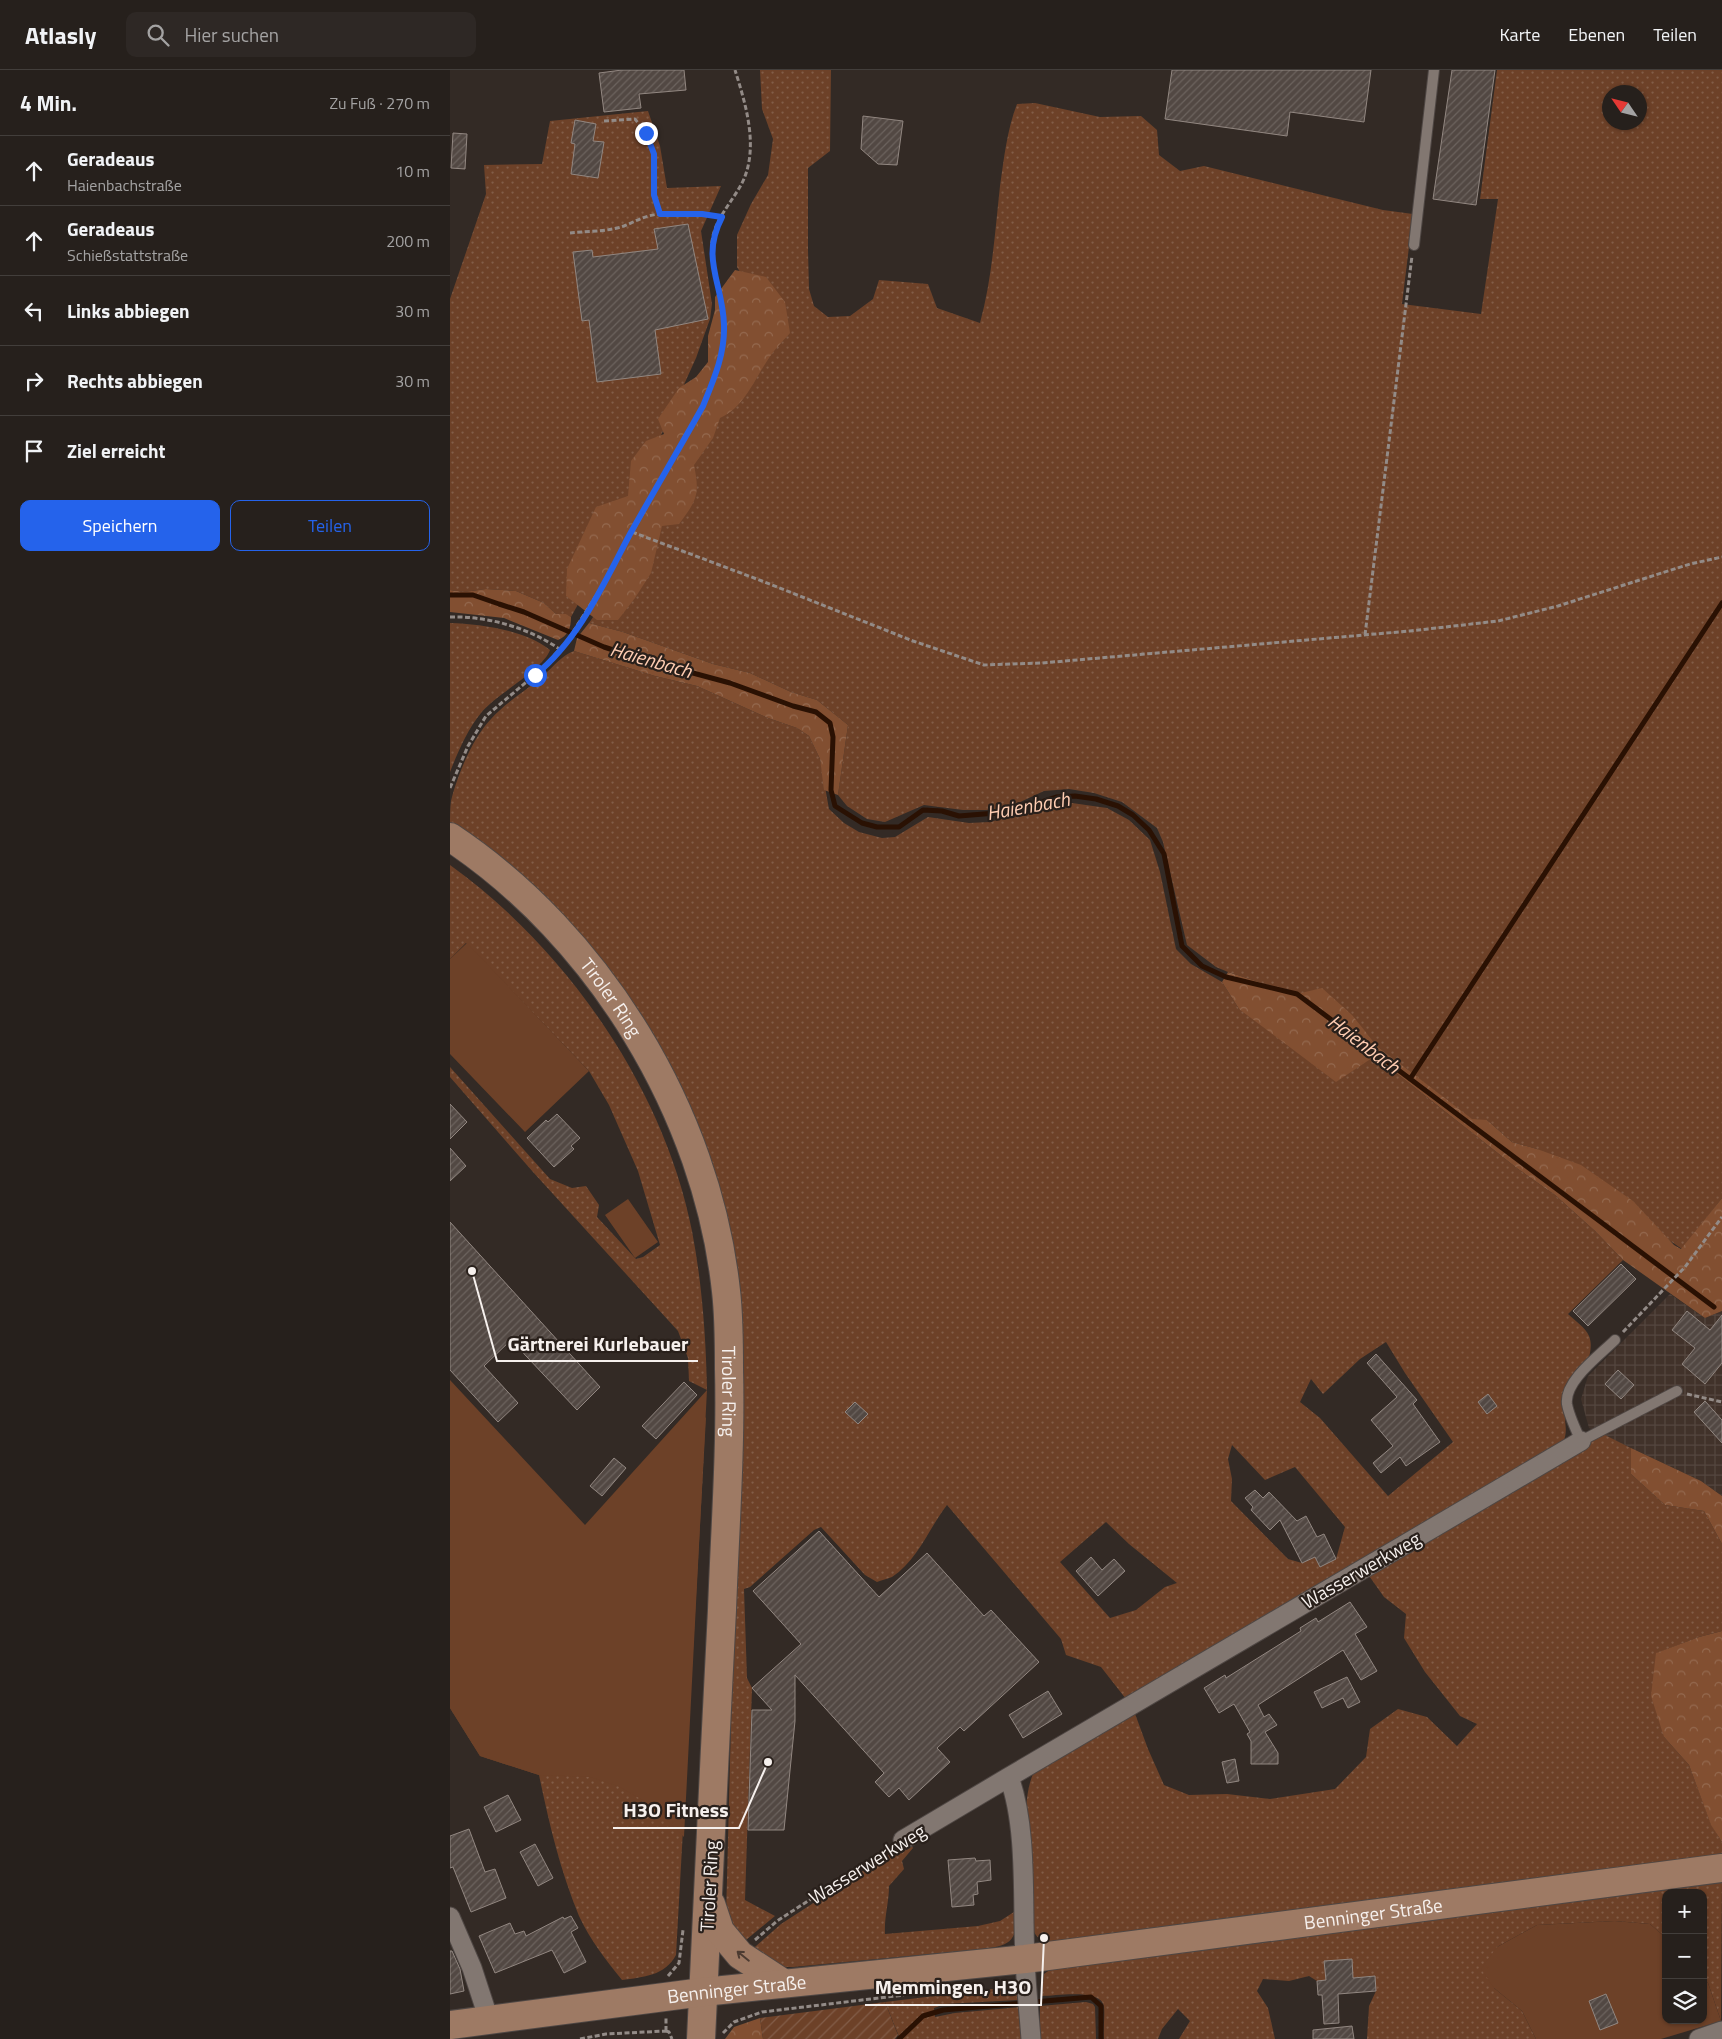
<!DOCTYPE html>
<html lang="de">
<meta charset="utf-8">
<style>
:root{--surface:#26201c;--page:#2e2825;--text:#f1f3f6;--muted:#a4a3a3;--line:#423e3b;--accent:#2563eb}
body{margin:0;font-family:"Titillium Web",sans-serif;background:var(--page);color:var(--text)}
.controls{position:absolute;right:15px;bottom:15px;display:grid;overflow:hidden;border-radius:10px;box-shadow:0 1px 4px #0004}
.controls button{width:45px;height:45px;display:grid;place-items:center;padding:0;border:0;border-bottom:1px solid var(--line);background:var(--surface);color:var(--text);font:25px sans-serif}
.compass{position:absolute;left:1152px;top:15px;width:45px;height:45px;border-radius:50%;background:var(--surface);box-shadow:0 1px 4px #0004;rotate:305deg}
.stop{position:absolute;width:15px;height:15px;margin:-11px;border:4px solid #2563eb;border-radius:50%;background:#fff}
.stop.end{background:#2563eb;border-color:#fff;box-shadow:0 1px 5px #0008}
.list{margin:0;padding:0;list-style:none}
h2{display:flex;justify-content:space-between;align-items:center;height:65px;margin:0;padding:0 20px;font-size:21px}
h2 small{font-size:16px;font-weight:400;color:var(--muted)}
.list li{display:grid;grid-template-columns:32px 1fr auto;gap:15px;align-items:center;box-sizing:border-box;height:70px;padding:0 20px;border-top:1px solid var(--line)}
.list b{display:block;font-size:19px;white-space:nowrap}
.list p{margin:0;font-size:16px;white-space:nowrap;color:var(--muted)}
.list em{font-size:16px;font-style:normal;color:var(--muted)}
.actions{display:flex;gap:10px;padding:15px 20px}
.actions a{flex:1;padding:11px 0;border:1px solid var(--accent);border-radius:10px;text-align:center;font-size:18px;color:var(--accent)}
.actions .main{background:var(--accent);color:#fff}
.icon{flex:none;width:28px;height:28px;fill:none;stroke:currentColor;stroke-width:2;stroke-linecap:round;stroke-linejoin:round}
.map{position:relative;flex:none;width:1272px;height:1969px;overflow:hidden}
header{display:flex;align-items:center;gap:30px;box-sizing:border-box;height:70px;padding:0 25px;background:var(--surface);border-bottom:1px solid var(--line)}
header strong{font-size:24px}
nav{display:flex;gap:28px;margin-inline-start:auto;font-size:18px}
.search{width:350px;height:45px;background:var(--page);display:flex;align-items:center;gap:12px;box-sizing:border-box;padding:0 18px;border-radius:10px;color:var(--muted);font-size:19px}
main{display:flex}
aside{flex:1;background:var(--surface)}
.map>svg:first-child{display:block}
.industrial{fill:url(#industrial-grid)}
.grass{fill:url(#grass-dots);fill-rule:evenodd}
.forest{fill:url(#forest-crowns)}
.park{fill:#6d4128}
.garden{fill:url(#garden-furrows)}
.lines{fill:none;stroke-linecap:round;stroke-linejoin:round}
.stream{stroke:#2a1103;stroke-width:5}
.building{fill:url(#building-hatch);stroke:#928781}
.lane-casing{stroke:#4f4744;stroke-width:12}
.street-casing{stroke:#4f4744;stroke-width:21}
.secondary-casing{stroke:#4f4744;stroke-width:30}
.path{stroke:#938b87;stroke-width:3;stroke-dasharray:5 2.5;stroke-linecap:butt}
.lane{stroke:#827771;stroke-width:10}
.street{stroke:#827771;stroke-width:19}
.secondary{stroke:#9e7a64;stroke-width:28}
.oneway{stroke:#4c3b31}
.route{stroke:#2563eb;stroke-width:6}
.labels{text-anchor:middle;stroke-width:4.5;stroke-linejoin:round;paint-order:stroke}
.street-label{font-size:19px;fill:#f6f0ed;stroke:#29201b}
.water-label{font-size:20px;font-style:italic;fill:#ffcdb2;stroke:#29201b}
.leader{fill:none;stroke:#f6f0ed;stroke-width:2}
.callout-dot{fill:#f6f0ed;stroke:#29201b;stroke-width:2}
.callout-label{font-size:20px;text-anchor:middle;font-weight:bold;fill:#f6f0ed;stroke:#29201b;stroke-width:4.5;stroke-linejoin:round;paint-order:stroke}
</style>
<header>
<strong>Atlasly</strong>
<div class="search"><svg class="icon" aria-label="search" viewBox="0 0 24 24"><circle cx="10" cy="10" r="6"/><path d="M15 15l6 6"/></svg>Hier suchen</div>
<nav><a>Karte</a><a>Ebenen</a><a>Teilen</a></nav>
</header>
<main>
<aside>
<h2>4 Min.<small>Zu Fuß · 270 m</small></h2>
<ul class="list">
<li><svg class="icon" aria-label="ahead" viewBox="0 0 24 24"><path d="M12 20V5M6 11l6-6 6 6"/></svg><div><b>Geradeaus</b><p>Haienbachstraße</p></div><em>10 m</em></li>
<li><svg class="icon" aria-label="ahead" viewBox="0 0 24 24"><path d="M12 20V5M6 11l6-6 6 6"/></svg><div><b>Geradeaus</b><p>Schießstattstraße</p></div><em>200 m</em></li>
<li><svg class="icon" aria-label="left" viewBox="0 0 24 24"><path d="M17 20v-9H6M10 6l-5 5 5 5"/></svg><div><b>Links abbiegen</b></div><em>30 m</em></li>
<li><svg class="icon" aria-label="right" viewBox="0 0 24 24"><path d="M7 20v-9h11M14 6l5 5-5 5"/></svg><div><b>Rechts abbiegen</b></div><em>30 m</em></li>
<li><svg class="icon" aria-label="arrive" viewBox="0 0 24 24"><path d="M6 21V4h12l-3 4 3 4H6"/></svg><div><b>Ziel erreicht</b></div></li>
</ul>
<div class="actions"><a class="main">Speichern</a><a>Teilen</a></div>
</aside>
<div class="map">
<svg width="1272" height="1969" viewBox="0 0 1272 1969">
<defs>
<pattern id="industrial-grid" width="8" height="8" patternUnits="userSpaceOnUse" patternTransform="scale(1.25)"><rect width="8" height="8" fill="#41322a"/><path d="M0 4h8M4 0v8" fill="none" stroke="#54463f"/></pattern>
<pattern id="grass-dots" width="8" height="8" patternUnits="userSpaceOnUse" patternTransform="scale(1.25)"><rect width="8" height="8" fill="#6d4128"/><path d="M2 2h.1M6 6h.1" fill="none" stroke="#825d48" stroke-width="1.8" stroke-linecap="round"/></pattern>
<pattern id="forest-crowns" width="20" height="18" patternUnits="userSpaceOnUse" patternTransform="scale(1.25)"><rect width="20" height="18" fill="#824f31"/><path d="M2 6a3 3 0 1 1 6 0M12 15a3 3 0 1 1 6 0" fill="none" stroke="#94694f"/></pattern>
<pattern id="garden-furrows" width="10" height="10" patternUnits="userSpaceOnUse" patternTransform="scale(1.25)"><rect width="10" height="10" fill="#6d4128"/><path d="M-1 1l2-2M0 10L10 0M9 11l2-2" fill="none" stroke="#825d48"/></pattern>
<pattern id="building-hatch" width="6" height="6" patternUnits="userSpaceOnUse" patternTransform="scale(1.25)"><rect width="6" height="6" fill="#524843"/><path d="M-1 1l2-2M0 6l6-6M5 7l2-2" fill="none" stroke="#6c635e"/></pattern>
</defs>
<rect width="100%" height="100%" fill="#332a25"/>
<!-- industrial -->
<path class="industrial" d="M1220,1224l35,24 17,-7v185l-21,-15 -112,-53 -8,-29 7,-23z"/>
<!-- grass -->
<path class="grass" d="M310,0h71l-1,81 -22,17v82l1,39 5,17 14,11 22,-1 23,-17 6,-19 49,4 9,24 43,15c12,-44 15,-91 20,-137 4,-28 7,-56 17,-82l18,-1 65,14 41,-1 16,14 2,25 21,16 24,-5 179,44 30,4 -11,90 79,10 17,-115h-18l17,-129h225v1128l-40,51 -145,-100 -25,-7 -25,-22h-15l-95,-74 -10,-12 -70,-40 -69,-22 -12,-5 -29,-22 -24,-103 -6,-14 -35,-26 -28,-9 -25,-4 -25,2 -28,13 -24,6h-29l-39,-5 -39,17 -18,-3 -20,-13 -9,-11 10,-70 -31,-25 -26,-8 -41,-19 -37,-9 -90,-32 -34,-9 27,-40 52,-95 110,-153 -41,-68v-32l14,-31 17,-29 5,-36 -11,-30zM1160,22h30v30h-30z
M198,41l12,35 7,42 54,-2 -20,45 11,73 -2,15 -14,39 -80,177 -45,82 -6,-3h-9l-12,-11 -28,-12 -30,-2 -22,3 -14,-2v-291l36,-105 -2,-29 58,-1 8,-43z
M0,553c31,1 75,7 100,27 -8,21 -53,43 -69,63 -14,17 -23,39 -31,59z
M124,581l81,25 42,10 71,32 29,10 12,8 11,23 9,50 15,14 15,9 23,6 13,-1 33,-20 41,6 21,-1 56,-16 26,-3 35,5 22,12 21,20 10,32 16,77 15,15 31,18 17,27 133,49 28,18 118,93 37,26 40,36 28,29 -55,54c6,6 18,14 21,22 9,22 -19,55 -23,77 -3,10 3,15 -3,30l-437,256 -25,-32 -35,-12 -5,-16 -114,-134c-18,23 -29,55 -55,72 -4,2 -11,3 -15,5l-12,-7 -44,-48 -7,3 -64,57 -6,2 3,89 5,10 -7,212 30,16 -35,29 -14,-32 1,-34 7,-274 8,-208 -67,-316 -225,-257c0,-7 0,-16 1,-23 6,-25 22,-64 40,-82 15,-17 36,-29 53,-44 10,-9 17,-19 30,-24zM936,1272l19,31 48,69 -65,54 -68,-78 -20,-16 11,-23 12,15 37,-35zM782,1375l33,35 30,-13 50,60 -9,32 -16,8 -5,-10 -13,6 -14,-4 -57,-58 1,-22 -4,-20zM656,1452l23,22 48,39 -12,4 -29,23 -26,8 -50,-56z
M0,795c117,84 214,224 242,366 10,52 14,106 15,159l-18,-9 -1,-23 -10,-27 -145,-159 -83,-95v-10l100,112 22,9 14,-2 13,19 -2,12 39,42 7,-2 17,-12 -22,-74 -29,-66 -20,-34 -123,-128 -16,16z
M256,1347l-30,538c-11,21 -33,22 -54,25 -16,-20 -32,-40 -43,-64 -19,-46 -30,-93 -40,-141l-59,-19 -30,-48z
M1153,1364l28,14v26l34,31 39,6 18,33v87l-23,6 -42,16 7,84 25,28 22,59 11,18v15l-669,85c-12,-1 -16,-3 -21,-14 -2,-39 -14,-120 1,-154l101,-63 14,38 16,36 25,10 38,-1 43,5 65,-10 31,-32 4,-28 28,-20 29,8 30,29 20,-22 -17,-8 -35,-44 -21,-34 2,-24 -22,-17 -17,-24z
M459,1771l4,7 -11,13 2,8 -15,17c0,17 -5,31 -4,48l93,-8 22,-5 17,-11c-1,30 -3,35 -34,39l-190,18h-15l-30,-14 33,-29z
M1272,1807l-1,144 -13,-38 -5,-5v-85h-37v45l-16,-14 -35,-3 -78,4 -40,22 -3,41 28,23 14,28h-169l2,-33 7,-15 -1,-15 -22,2 -1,-19 -27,2 1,19 -9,1 -8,-5 -20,5 -26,-2 -6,12 11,17 7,31h-96l11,-18 -12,-12 -16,20 -4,10h-54c-1,-11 1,-22 0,-32 -2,-19 -48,-11 -62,-11l2,-22 7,-5z
M559,1917c7,1 10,6 9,13l-73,4 -11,4 1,9 20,-4 65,-6 2,32h-122l-15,-37z
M636,1932l7,2 2,3 1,32h-56v-33z"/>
<!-- forest -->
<path class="forest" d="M285,200l31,7 19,25 5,31c-8,9 -17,18 -23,28 -14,21 -23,46 -47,57l-7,20 -19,27c6,30 3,35 -15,59l-17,2 -11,47 -16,25 -17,22h-21l-31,-24 1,-27 29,-62 32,-11 3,-35 15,-20 18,-7 -6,-15 21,-31 17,-11 12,-15v-26l7,-26v-13z
M36,519l30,2 28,12 12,11h10l5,3c0,11 -3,19 -13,23l-54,-22 -54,-6v-22l14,2z
M139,553l34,9 90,32 37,9 41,19 26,8 31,25 -10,70 -14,-5 -4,-31 -11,-23 -12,-8 -29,-10 -71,-32 -42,-10 -81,-25 3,-13z
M778,902l69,22 25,-6 30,27 25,31 95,73 15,1 25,22 25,7 44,16 52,36 41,44 7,4 41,-51v113l-17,7 -82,-58 -28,-29 -40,-36 -37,-26 -118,-93 -28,-18 -36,24 -97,-73 -17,-27z
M1181,1378l70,33 21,15v48l-18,-33 -39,-6 -34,-31z
M1272,1561v211l-11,-17 -22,-60 -25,-28 -13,-41 5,-43 43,-16z
M310,1948l3,21h-38l9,-12z"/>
<!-- park -->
<path class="park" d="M17,873l122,128 -64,61 -75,-78v-95z
M178,1129l30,43 -23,16 -30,-43z
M0,1310l135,145 122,-135 -23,447 -31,-31 -35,-20 -28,-9 -51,-2 -59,-19 -30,-48z
M1165,1851l35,3 16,14v82h37v-42l5,5 13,38 -60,18h-125l-14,-28 -28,-23 -13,-19 16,-22 40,-22z"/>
<!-- garden -->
<path class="garden" d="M435,1932l13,33 -3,4h-132l-3,-21z"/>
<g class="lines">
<!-- stream -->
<path class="stream" d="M0,525h23l26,9 25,8 80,35 37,12 89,24 63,23 23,6 14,11 3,14 -2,53 4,16 27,17 15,4h22l24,-17 19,1 17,5 37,-3 24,-4 37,-12 18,-1 21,3 22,7 15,9 16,15 15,24 18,92 20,20 24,11 71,17 417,313
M960,1009l312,-476
M449,1969l24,-23 20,-6 148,-13 10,9v33"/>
</g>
<!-- building -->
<path class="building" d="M172,0h62l2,20 -47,4 2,14 -37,4 -5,-39z
M722,0h199l-7,52 -74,-10 -3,24 -122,-17z
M1002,0h43l-19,135 -43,-6z
M413,46l40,5 -6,44 -19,-1 -17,-15z
M125,50l21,4 -3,17 11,1 -6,36 -27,-4 4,-30 -4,-1z
M3,63l14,1 -2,35 -14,-1z
M238,154l20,95 -53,11 6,44 -64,8 -8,-62 -7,1 -9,-69 19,-2 1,7 65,-8 -4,-20z
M0,1034l17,18 -17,17z
M107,1044l23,24 -9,8 3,3 -20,18 -27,-29 19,-18 2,2z
M0,1078l16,18 -16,15z
M0,1152l150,165 -23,23 -66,-70 -27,26 34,37 -20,19 -48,-52z
M1171,1194l15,15 -48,47 -15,-15z
M1237,1241l23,19 12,-15v48l-17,21 -23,-20 13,-16 -23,-18z
M926,1284l41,46 -4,4 27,38 -34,24 -6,-9 -19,16 -8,-10 20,-17 -22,-26 26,-23 -30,-34z
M1168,1300l16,15 -13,14 -16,-15z
M234,1312l13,13 -41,44 -14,-13z
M1038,1324l9,12 -10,8 -9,-12z
M1255,1331l17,19v23l-28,-31z
M405,1332l13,12 -10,10 -13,-12z
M164,1388l12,10 -24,28 -12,-10z
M805,1420l8,8 6,-6 28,29 9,-5 11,21 7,-3 12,25 -16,8 -5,-10 -13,6 -22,-43 -10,10 -19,-20 2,-3 -8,-9z
M369,1461l60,66 48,-44 57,63 7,-6 48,52 -75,69 -4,-4 -23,21 13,14 -41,38 -10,-12 -10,9 -14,-15 9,-9 -89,-98v46l-11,109h-36l4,-120h20l-20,-22 49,-44 -48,-53z
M641,1487l11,13 12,-11 11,12 -27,25 -22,-25z
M900,1532l17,25 -12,7 22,37 -16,9 -18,-30 -85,55 6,12 5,-3 8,11 -12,7 13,21v11h-27v-23l-4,-7 3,-2 -16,-28 -15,9 -15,-25 21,-13 1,3 75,-47 -1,-3 16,-10 2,4z
M897,1607l13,25 -12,6 -5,-10 -21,10 -8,-16z
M598,1621l14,23 -39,24 -14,-23z
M785,1689l4,22 -12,2 -5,-21z
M58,1725l13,25 -25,12 -12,-25z
M19,1759l16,43 10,-3 11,29 -35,14 -18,-45 -3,1v-32z
M85,1774l18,34 -15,8 -18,-34z
M525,1788l1,3 14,-1 1,20 -14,2 1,12 -5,1 1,10 -22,2 -4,-47z
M121,1846l7,12 -7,4 15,30 -22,11 -12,-23 -57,23 -16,-37 31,-13 5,11 9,-3 2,5 37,-19 1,2z
M0,1881h2l8,18 4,22 -14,3z
M902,1889l1,19 22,-2 1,15 -38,3 1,29 -15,1 -2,-29h-4l-1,-14 9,-1 -2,-19z
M1156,1924l12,29 -18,7 -11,-29z
M902,1956l2,13h-41v-9z"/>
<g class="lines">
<!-- lane casing -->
<g class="lane-casing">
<path id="lane" d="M964,175l20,-175
M1165,1270c-15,15 -51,41 -48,64 2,12 9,26 14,37l96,-50"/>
</g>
<!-- street casing -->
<g class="street-casing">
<path id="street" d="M453,1770l106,-63
M0,1847l22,51 17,52
M581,1969c-2,-27 -5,-53 -6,-80 -3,-56 3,-130 -16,-182l572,-336
M1249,1969l23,-8"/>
</g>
<!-- secondary casing -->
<g class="secondary-casing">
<g id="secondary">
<path id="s1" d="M0,767c149,99 257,276 276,454 3,25 3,52 3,78 2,80 -4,160 -7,241 -7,143 -15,286 -21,429"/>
<path d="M261,1834l9,27 20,24 43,28"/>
<path id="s2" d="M0,1955l253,-33 322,-33 697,-91"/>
</g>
</g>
<!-- path -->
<path class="path" d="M154,51l31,-2 11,14 8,20v42l6,19
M120,163c17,-2 37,-1 54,-7 12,-5 22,-11 36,-12 20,-3 42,0 62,3
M182,462l130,49 151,60 71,24 58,-2 368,-32 88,-10 60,-15 132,-42 32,-7
M0,547c39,-1 79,11 111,33
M915,565l47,-379
M0,718l18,-42 18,-30 57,-48 25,-28 36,-57 99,-178c18,-41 25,-64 17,-110 -3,-17 -10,-35 -8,-53 2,-21 19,-39 29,-57 19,-35 5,-80 -6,-115
M1173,1262l62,-65 37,-50
M1237,1324l35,8
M305,1870l22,-19 113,-73
M218,1906l11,-13 4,-33
M216,1961v-14
M216,1961l3,1 3,7
M273,1963l11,-11 28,-10 142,-17
M130,1969l26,-5 60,-3"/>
<!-- lane -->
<use href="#lane" class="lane"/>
<!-- street -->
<use href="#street" class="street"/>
<!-- secondary -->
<use href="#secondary" class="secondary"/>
</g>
<!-- one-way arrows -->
<defs><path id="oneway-shaft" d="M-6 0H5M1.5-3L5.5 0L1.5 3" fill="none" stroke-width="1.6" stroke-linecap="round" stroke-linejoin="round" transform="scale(1.25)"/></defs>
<use class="oneway" href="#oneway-shaft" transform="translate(293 1886) rotate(-141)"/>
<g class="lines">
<!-- route -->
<path class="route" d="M85,605c44,-35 69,-92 95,-141 24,-43 49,-85 73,-128 11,-27 22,-52 21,-81 -1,-42 -24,-66 -2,-108l-20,-3h-42l-6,-19v-41l-8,-21"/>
</g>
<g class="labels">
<!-- street labels -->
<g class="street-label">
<text dy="7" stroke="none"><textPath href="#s1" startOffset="229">Tiroler Ring</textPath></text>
<text dy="7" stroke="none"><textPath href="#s1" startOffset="648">Tiroler Ring</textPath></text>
<text transform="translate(911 1500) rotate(-30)" y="7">Wasserwerkweg</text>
<text transform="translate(417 1794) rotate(-32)" y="7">Wasserwerkweg</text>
<text transform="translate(259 1816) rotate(-87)" y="7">Tiroler Ring</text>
<text dy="7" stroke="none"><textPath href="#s2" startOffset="930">Benninger Straße</textPath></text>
<text dy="7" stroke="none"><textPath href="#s2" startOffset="289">Benninger Straße</textPath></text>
</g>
<!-- water labels -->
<g class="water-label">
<text transform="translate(201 590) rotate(16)" y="7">Haienbach</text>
<text transform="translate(578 736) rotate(-10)" y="7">Haienbach</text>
<text transform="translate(914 974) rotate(37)" y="7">Haienbach</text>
</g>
</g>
<!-- callouts -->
<path class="leader" d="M22 1201L47 1291H248M318 1692L289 1758H163M594 1868L591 1935H415"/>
<g class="callout-dot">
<circle cx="22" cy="1201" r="5"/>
<circle cx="318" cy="1692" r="5"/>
<circle cx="594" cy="1868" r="5"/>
</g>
<g class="callout-label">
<text x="148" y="1281">Gärtnerei Kurlebauer</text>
<text x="226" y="1747">H3O Fitness</text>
<text x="503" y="1924">Memmingen, H3O</text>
</g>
</svg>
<div class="controls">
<button>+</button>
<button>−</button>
<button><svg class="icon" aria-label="layers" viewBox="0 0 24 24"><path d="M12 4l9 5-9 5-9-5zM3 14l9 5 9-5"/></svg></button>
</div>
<svg class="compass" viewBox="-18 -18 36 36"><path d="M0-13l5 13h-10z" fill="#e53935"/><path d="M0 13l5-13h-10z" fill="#a4a3a3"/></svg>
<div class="stop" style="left:85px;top:605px"></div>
<div class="stop end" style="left:196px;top:63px"></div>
</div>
</main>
